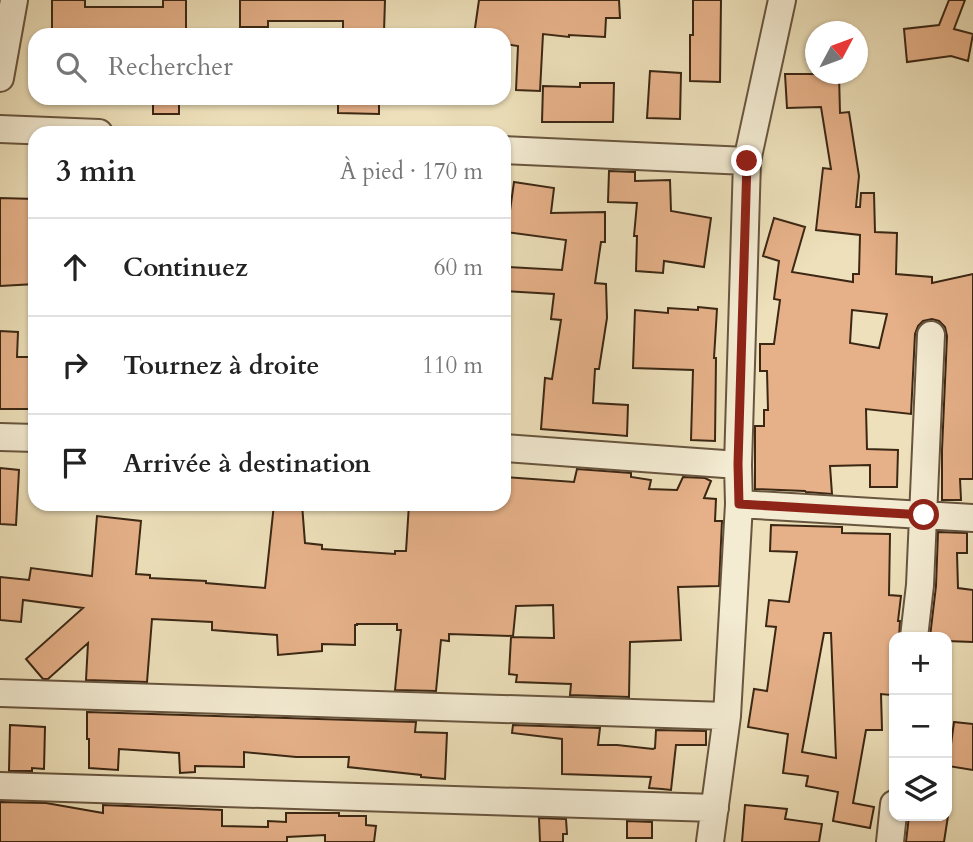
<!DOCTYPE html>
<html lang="fr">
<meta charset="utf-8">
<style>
:root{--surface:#fff;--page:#f2f2f2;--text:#222;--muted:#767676;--line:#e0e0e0}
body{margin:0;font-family:Cardo,serif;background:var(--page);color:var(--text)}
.controls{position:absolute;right:21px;bottom:21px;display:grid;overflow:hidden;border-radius:14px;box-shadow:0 2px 5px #0004}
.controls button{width:63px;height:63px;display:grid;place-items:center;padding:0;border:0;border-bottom:2px solid var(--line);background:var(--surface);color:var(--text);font:35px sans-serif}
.compass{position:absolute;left:805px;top:21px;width:63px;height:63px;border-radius:50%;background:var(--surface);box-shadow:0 2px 5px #0004;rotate:49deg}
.stop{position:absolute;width:21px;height:21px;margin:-16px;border:5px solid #8f2418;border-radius:50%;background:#fff}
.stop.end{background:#8f2418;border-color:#fff;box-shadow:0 2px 7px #0008}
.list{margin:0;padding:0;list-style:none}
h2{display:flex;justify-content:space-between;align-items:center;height:91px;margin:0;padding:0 28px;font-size:30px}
h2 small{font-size:23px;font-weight:400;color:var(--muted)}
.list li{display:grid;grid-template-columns:46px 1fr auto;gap:21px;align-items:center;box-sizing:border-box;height:98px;padding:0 28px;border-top:2px solid var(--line)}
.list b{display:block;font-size:26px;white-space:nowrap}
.list em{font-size:23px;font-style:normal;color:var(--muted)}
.icon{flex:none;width:38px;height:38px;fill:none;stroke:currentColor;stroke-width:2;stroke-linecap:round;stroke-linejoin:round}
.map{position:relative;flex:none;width:973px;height:842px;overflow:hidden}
.search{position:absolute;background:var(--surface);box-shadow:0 2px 5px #0004;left:28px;top:28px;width:483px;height:77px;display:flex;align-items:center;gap:18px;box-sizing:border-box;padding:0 24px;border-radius:21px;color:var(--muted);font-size:26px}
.panel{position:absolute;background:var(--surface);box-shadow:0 2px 5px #0004;left:28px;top:126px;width:483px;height:385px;border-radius:21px}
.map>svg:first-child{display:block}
.building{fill:#e6b189;stroke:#3b2714;stroke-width:2;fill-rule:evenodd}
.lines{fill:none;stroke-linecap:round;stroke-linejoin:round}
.minor-casing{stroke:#68553e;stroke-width:30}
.minor{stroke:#f3ebd2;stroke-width:26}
.route{stroke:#8f2418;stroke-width:9}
</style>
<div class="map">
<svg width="973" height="842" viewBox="0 0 973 842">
<rect width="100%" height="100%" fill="#ede0ba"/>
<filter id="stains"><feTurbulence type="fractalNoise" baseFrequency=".00286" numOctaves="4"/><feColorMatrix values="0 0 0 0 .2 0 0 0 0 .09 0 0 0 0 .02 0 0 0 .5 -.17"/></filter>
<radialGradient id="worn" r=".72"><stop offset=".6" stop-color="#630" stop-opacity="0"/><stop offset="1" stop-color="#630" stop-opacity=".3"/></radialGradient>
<!-- building -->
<path class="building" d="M52,0h33v7h78v-7h23v35h-134z
M240,0h145l-1,32 -41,-1v-10h-75v6h-28z
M479,0h140l1,18h-14l-1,19 -36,-2v2l-26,-3 -3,57 -24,-1 2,-44 -14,-2v-9h-30z
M693,0h28l-1,82 -30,-1v-46h3z
M949,0h16l-11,29 19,5 -5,27 -17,-5 -44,6 -3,-33 35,-4z
M650,71l31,2 -1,46 -33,-1z
M785,74h54l1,39 9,-1 10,64 -3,31h4l1,-14h13l1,39 22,1 -1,41 36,3v6l41,-9v205h-13l1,21h-19v-50l5,-114 -2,-9 -6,-6 -7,-2 -9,2 -5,5 -3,8 -4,80 -45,-5 1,40 31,1 -1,37h-27v-22l-40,1 2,28 -26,-2 -1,-1 -50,-2v-63h9v-16h4l-1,-39h-7v-27h14l6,-44 -6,-1 5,-38 -16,-5 11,-38 31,9 -13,45 61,10v-8h6l1,-39 -44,-5 7,-62 8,1 -10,-62 -34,1zM852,310l35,4 -8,34 -29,-5z
M580,83h34l-1,39h-71l1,-36 37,1z
M153,98h26v16h-26z
M338,98h41v16l-41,-1z
M609,171l26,1v9l35,-1 1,31 40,7 -7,49 -40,-6 -1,12 -27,-2 1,-35h-3l3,-33 -29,-1z
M514,182l40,6 -3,25 54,-1v30h-4l-6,41 11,1 1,34 -8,51h-4l-2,34 35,2 -1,31 -86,-7 4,-51 7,1 9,-59 -10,-1 3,-25 -49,-3 1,-24 56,3 4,-30 -59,-8z
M0,198l35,1v85l-35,2z
M698,307l19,2 -3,49h2l-1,83 -24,-1 2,-70 -60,-2 2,-58 33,3v-5l30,2z
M0,331l18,1 -1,25h18v52h-35z
M0,468l19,2 -3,55 -16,-1z
M577,469l54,4v4l20,3 -2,9 28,1 6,-13 22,1 6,3 -7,17 12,1 -1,22h7l-3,65 -41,1 3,53 -51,2 -1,55 -59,-2 1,-11 -55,-2 1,-7 -8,-1 2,-37 43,1 -1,-33 -37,1 -3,30 -64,-2v7l-8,-1 -5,51 -41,-1 6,-60h-4v-6h-40v1h-2v20l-33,-1v7l-44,4 -1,-20 -65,-5v-8l-60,-3 -5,63 -61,-2 2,-37 -40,36h-5l-17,-20 57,-51 -60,-8 -2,22 -21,-2v-43l29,3 2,-12 61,8 5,-60 44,5 -5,53 14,1v3l56,3v2l59,5 9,-84h28l3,39 17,2v4l73,5v-3h11l3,-47h95v-27l70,5z
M771,525l71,2v6l48,1 -1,61 12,1 -3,25h2l-1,16h-5l-3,58 -10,-1 1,36h-16l-13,73 21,4 -4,21 -37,-7 5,-29 -32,-6 2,-10 -25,-3 5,-39 -40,-7 6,-38 13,2 9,-64 -10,-1 3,-26 20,2 8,-50 -27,-1zM824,633h7l5,125 -34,-6z
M938,532l29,1v20h-10l1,35 15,2v52l-26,-1v-4h-17l6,-51z
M87,712l329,10 -1,10 32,1 -2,46 -24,-2v-2l-73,-8 1,-10h-53l-52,-5v15l-49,-1v6l-15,1 -1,-20 -60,-4 -1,21 -29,-2v-29h-2z
M954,722l19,2v46l-25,-4z
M10,725l35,2 -1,42 -12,-1v3h-23z
M513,725l87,3 -2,17h19l36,4 2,-1 1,-18 50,1v14h-30l-5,45 -9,-1 -13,-1 2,-11 -89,-3v-35l-50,-6z
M0,802l46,1 57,10v-8l119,5v16l46,1v-6l18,1v-9h53v3h27v9l10,1 -2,16h-49v-7l-38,2v5h-287z
M745,805l42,4 -2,10 37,5 -3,18h-77z
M909,816h39l-4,26h-38z
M539,818l27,1 1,15h-4v8h-23z
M627,821l25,1v16h-25z"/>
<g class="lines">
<!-- minor casing -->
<g class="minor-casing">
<path id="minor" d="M0,78l14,-78
M0,129l99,4
M504,150l243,11
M0,437l35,1
M504,448l234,17
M739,504l234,14
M914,637l6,-52 11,-250
M0,693l727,23
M0,786l715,22
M710,842l17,-126 12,-212 -1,-39 9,-304 35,-161
M890,842l4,-38"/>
</g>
<!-- minor -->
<use href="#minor" class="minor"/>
</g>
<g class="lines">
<!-- route -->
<path class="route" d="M747,161l-9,303 1,40 185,11"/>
</g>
<rect width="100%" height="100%" filter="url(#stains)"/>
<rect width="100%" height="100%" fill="url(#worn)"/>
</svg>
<div class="controls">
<button>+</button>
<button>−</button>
<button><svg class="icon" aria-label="layers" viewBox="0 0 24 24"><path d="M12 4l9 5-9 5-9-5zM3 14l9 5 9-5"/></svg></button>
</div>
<svg class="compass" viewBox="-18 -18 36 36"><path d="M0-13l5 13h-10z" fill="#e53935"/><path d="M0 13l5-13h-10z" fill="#767676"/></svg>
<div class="stop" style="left:924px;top:515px"></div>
<div class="stop end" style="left:747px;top:161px"></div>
<div class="search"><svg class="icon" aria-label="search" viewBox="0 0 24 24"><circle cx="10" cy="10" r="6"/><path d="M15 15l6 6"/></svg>Rechercher</div>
<section class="panel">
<h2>3 min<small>À pied · 170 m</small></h2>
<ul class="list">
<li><svg class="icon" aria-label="ahead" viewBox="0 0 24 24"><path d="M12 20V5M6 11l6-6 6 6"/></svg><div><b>Continuez</b></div><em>60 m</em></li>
<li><svg class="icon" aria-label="right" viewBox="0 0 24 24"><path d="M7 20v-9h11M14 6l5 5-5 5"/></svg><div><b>Tournez à droite</b></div><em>110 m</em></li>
<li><svg class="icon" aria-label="arrive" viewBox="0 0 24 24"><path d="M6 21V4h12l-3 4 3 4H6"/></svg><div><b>Arrivée à destination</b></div></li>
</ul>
</section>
</div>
